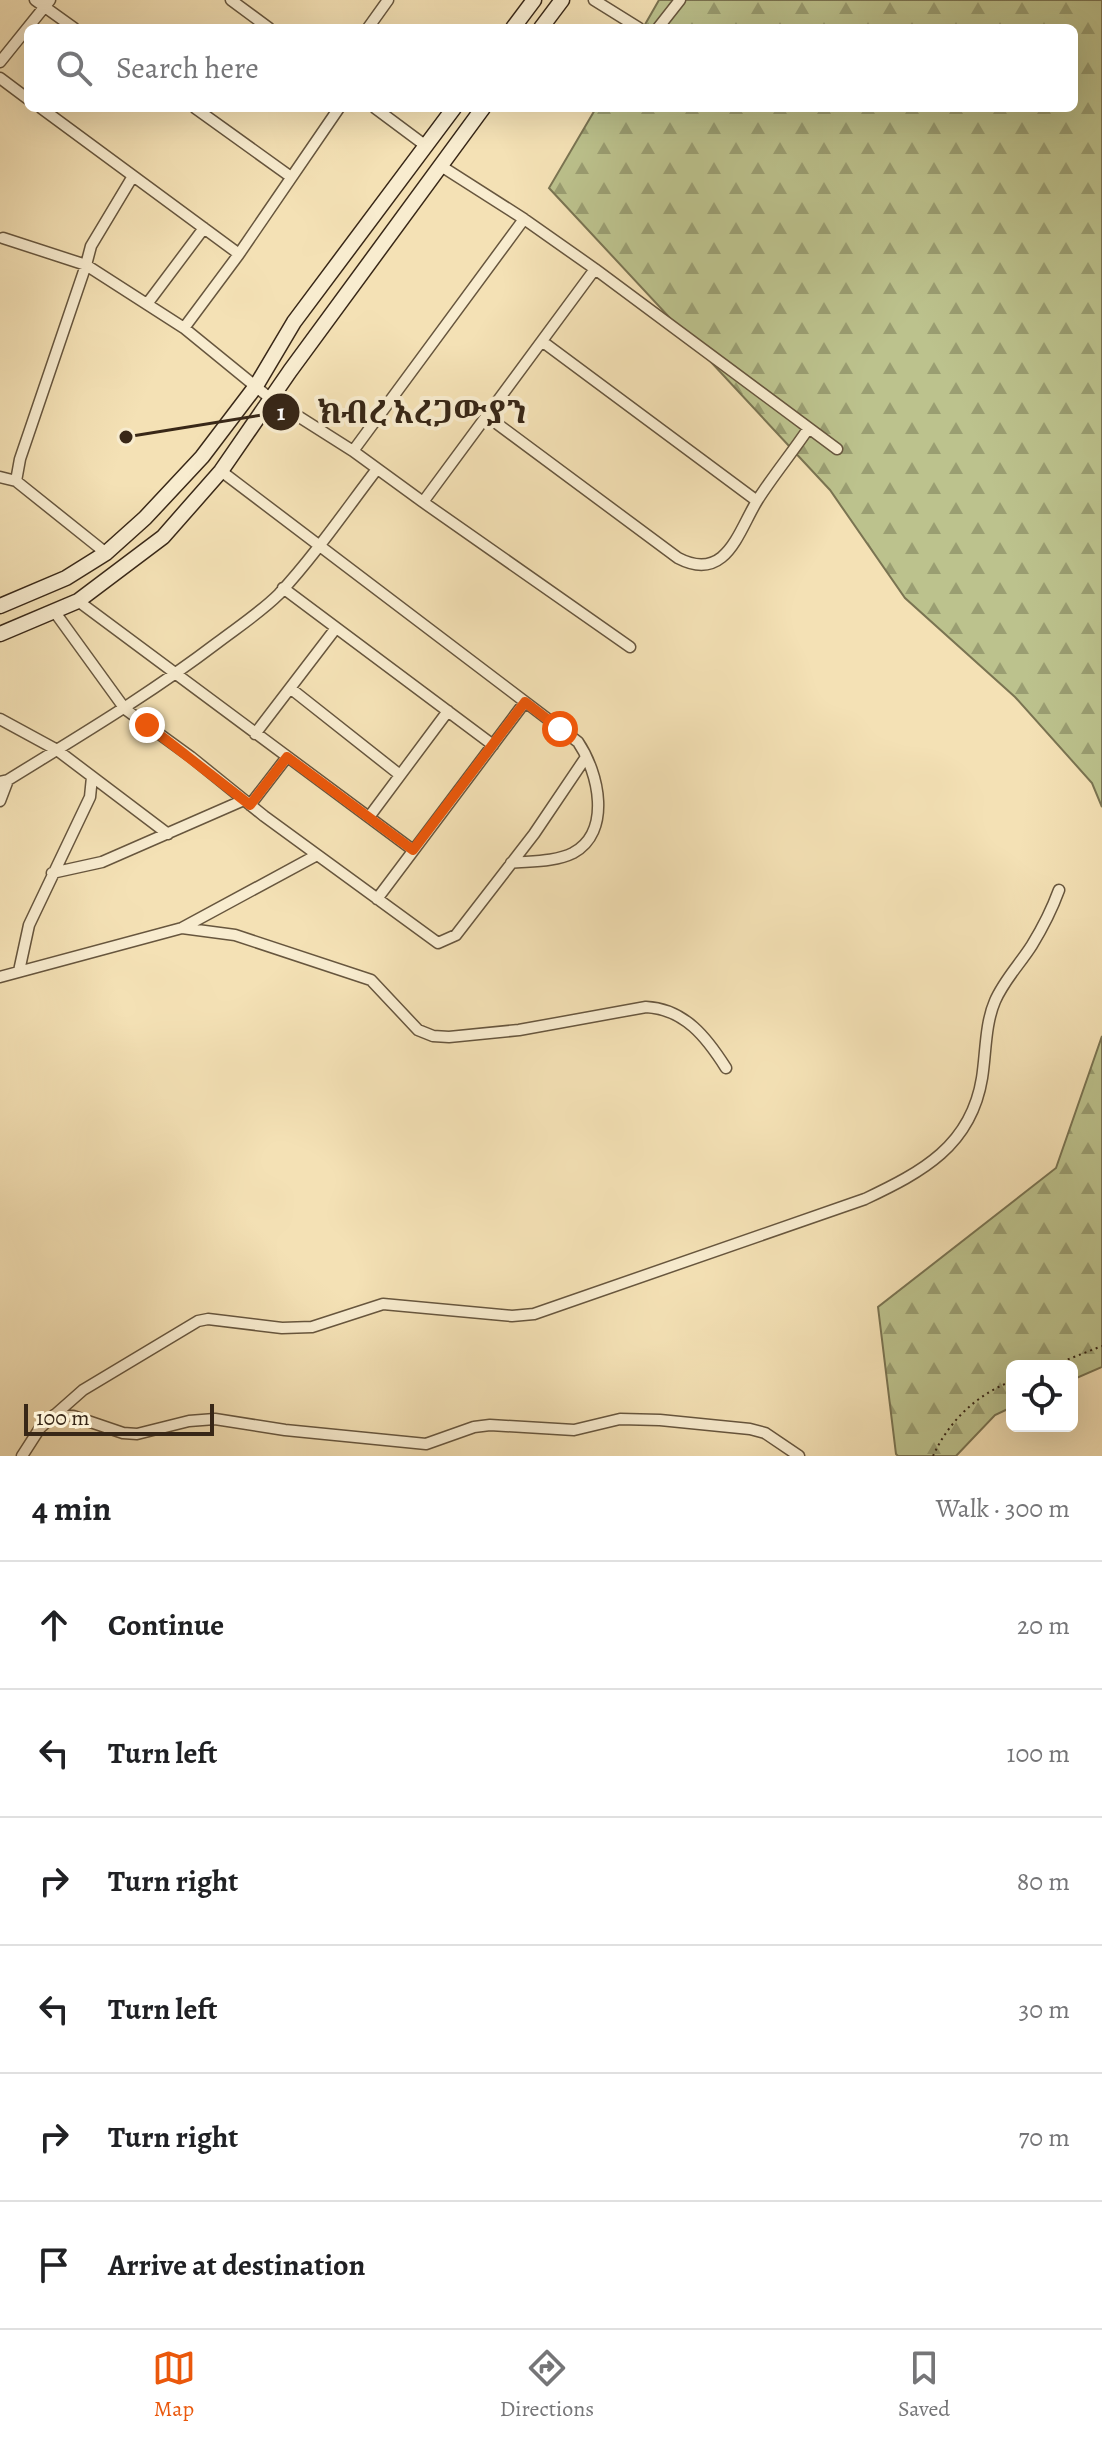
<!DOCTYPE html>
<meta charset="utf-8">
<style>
:root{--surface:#fff;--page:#f6f6f6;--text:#202124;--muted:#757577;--line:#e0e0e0;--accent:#ea580c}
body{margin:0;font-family:Alegreya,"Noto Serif Ethiopic",serif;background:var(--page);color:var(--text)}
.controls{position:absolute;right:24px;bottom:24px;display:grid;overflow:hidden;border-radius:12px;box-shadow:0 8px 32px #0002}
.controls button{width:72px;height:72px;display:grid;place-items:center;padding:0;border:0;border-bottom:2px solid var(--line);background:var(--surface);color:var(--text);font:40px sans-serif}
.scale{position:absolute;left:24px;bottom:20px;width:190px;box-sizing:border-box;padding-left:8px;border:4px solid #382717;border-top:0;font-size:22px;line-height:28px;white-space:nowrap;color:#382717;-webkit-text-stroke:6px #f8eccf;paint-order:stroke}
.stop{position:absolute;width:24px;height:24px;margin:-18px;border:6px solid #ea580c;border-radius:50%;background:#fff}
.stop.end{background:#ea580c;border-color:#fff;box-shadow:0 2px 8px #0008}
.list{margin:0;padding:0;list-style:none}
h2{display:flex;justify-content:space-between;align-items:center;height:104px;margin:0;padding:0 32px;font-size:34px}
h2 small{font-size:26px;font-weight:400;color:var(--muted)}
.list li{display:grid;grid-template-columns:52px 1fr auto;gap:24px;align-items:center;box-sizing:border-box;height:128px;padding:0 32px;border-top:2px solid var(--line)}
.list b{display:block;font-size:30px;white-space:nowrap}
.list em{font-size:26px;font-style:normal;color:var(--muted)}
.icon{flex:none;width:44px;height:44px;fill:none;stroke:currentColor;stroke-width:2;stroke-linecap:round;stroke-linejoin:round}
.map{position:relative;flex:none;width:1102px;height:1456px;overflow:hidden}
.search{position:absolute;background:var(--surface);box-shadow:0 8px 32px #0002;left:24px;right:24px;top:24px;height:88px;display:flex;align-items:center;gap:20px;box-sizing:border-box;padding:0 28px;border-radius:12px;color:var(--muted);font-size:30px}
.sheet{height:872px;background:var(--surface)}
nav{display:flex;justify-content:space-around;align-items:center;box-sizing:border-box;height:112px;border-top:2px solid var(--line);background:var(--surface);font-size:22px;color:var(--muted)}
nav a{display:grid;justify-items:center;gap:4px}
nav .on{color:var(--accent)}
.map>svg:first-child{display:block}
.forest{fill:url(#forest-firs);stroke:#7a7452;stroke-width:2}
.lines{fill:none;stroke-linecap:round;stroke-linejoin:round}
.minor-casing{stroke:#67563e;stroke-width:13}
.secondary-casing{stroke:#382717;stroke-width:17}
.path{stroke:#382717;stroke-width:2;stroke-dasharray:2 4;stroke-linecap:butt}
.minor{stroke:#f8eccf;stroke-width:10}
.secondary{stroke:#f8eccf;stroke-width:14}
.route{stroke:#ea580c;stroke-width:10}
.leader{fill:none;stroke:#382717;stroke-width:3}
.callout-dot{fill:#382717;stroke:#f8eccf;stroke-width:3}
.mark-label{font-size:24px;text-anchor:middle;font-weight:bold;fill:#fff}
.callout-label{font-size:32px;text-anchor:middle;font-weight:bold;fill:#382717;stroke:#f8eccf;stroke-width:8;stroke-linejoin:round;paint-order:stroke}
</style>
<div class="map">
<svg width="1102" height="1456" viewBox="0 0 1102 1456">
<defs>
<pattern id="forest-firs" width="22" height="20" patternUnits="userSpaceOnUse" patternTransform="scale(2)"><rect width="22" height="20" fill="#bcc28d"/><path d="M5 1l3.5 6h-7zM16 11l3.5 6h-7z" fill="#9a9e72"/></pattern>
</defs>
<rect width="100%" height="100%" fill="#f4e1b5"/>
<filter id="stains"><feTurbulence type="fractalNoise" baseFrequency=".0025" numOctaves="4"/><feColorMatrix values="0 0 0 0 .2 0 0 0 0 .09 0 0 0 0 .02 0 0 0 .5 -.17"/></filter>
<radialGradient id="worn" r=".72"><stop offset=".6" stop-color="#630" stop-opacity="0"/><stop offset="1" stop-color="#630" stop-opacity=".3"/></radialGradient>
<!-- forest -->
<path class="forest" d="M659,0h443v807l-10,-24 -77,-86 -110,-99 -75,-108 -281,-302 47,-80h478v-80h-431z
M1102,1036v331l-30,13v-14h-60v41l-17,8 -39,41h-58l-2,-2 -18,-147 178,-139z"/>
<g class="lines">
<!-- minor casing -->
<g class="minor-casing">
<path id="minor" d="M35,0l39,28
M231,0l38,28
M594,0l45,28
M368,28l20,-28
M658,28l22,-28
M0,62l50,-62
M0,78l28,21
M41,108l198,146
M195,108l96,69
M375,108l51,38
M441,166l83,53 71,50 242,180
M133,176l-42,70 -5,19 98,63 87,71 82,52 70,51 172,-233
M3,238l83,27 -66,194 -4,22
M147,304l57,-76
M184,328l55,-74 100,-146
M543,342l214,159
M488,417l190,141c48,25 60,-26 79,-57 15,-24 35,-48 51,-72
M353,451l171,-232
M221,471l357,271c21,31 34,90 -5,111 -18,9 -43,8 -62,10
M0,477l16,4 90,72
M423,502l207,145
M283,588l210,157
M78,601l335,249
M54,611l71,98 66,48 73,59 174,127 18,-8 78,-101 52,-77
M290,688l110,87
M0,719l57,31 111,84
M255,734l81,-106
M0,782l8,-2c71,-44 142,-86 209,-137 21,-16 44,-31 62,-49 36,-39 66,-83 98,-125
M0,801l8,-21
M250,805l37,-48
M369,817l79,-106
M52,873l50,-11 142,-62
M377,899l148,-197
M182,928l53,7 136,45 47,50 15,6 16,1 70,-7 127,-23c39,2 61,31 80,61
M19,971l10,-46 61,-128 2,-20
M0,977l182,-49 135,-73
M54,1415l19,1 50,17 14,1 52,-13 26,-2 70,11 141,14 48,-17 16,-2 84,5 46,-11 40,1 90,9 15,4 34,23
M22,1456l18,-28 43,-38 115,-69 10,-2 74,9 30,-1 71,-23 129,12 22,-2 331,-115c57,-27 106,-53 117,-121 4,-25 3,-54 13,-77 9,-21 25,-37 37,-56 11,-18 20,-36 27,-55"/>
</g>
<!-- secondary casing -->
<g class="secondary-casing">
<path id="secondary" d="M513,28l21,-28
M541,28l21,-28
M0,606l66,-28 40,-25 39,-35 57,-61 54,-71 38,-64 160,-214
M0,634l78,-33 85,-64 58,-66 69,-100 193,-263"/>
</g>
<!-- path -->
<path class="path" d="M1051,1366l51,-20
M933,1456c16,-35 43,-61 79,-75"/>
<!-- minor -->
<use href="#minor" class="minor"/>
<!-- secondary -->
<use href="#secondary" class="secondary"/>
</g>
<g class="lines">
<!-- route -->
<path class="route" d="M147,725l103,80 37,-48 126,93 112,-148 35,27"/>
</g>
<!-- callouts -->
<path class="leader" d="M126 437L281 412"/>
<g class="callout-dot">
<circle cx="126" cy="437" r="8"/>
<circle cx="281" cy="412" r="20"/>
</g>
<g class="mark-label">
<text x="281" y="420">1</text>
</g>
<g class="callout-label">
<text x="422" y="423">ክብረ አረጋውያን</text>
</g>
<rect width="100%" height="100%" filter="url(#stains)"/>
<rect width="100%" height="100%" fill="url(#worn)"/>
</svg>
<div class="controls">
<button><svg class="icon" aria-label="locate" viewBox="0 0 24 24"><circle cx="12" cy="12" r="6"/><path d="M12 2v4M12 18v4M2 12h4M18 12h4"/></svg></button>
</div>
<div class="scale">100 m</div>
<div class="stop" style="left:560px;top:729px"></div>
<div class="stop end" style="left:147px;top:725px"></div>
<div class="search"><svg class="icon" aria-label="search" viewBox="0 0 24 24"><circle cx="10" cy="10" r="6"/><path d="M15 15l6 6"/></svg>Search here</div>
</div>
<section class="sheet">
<h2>4 min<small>Walk · 300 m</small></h2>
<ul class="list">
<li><svg class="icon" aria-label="ahead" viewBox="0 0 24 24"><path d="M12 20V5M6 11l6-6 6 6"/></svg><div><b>Continue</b></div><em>20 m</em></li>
<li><svg class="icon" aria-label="left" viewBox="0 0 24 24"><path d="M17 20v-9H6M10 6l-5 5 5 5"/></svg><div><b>Turn left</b></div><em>100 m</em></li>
<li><svg class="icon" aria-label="right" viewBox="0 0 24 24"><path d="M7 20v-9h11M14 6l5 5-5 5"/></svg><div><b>Turn right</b></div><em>80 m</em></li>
<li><svg class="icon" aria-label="left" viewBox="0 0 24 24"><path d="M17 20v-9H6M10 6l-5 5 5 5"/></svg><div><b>Turn left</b></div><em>30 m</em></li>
<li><svg class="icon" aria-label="right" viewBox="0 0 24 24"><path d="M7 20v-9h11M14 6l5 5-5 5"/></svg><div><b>Turn right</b></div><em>70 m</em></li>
<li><svg class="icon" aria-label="arrive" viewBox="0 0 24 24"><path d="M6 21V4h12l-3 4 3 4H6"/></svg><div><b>Arrive at destination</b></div></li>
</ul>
</section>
<nav>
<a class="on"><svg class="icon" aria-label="map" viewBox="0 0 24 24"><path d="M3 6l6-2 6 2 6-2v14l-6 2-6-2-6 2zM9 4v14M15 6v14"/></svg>Map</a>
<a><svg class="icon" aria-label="directions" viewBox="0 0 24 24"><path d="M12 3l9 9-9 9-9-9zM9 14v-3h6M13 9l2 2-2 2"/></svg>Directions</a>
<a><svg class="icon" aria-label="saved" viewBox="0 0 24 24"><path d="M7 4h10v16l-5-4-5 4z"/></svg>Saved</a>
</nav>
